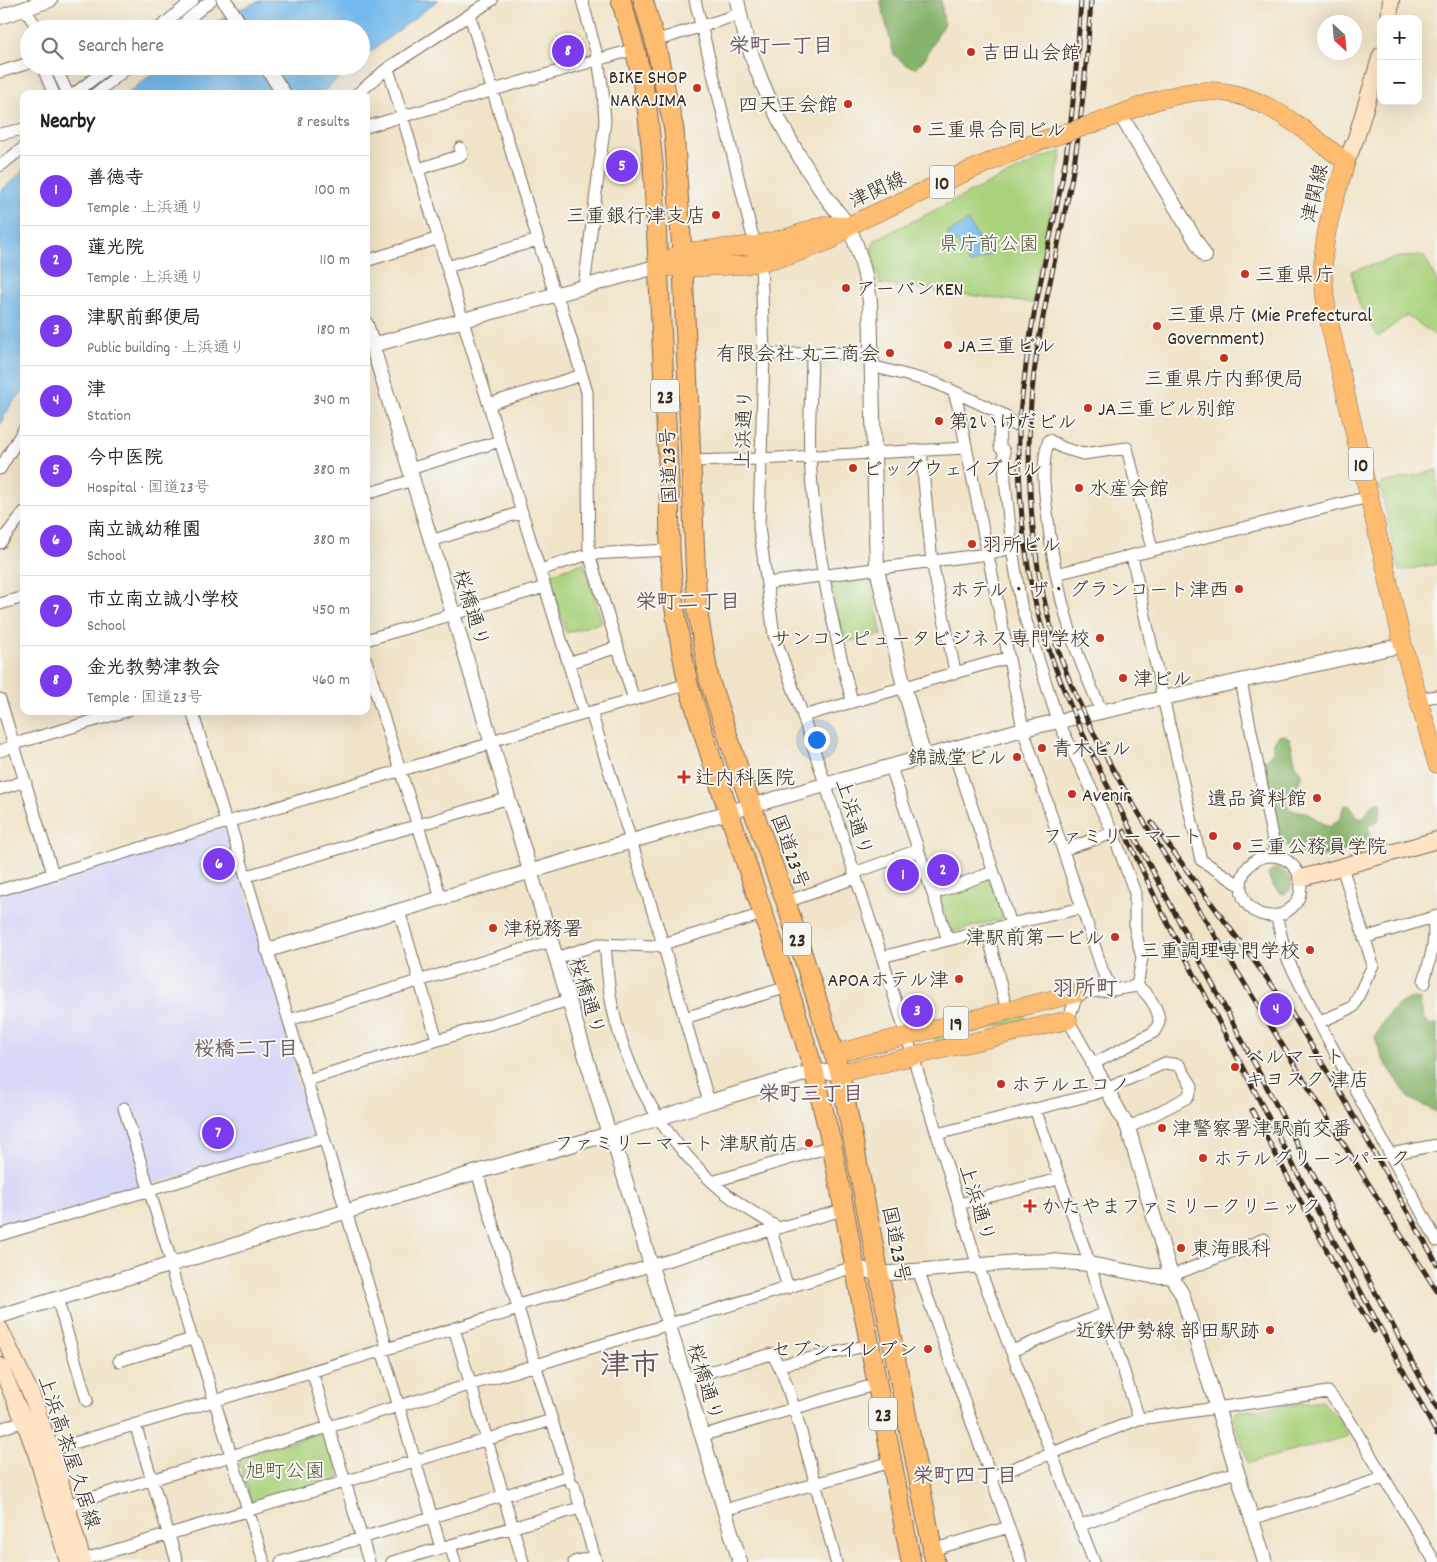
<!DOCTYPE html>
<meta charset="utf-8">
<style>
:root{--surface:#fff;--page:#f2f2f2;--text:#222;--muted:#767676;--line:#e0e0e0;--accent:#7c3aed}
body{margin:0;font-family:Dekko,"Klee One",sans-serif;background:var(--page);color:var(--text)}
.controls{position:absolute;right:15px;top:15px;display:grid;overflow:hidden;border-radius:10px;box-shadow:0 5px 20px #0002}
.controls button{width:45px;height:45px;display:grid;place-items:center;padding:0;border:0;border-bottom:1px solid var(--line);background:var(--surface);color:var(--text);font:25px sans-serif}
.compass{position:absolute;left:1317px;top:15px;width:45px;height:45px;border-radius:50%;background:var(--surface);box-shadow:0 5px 20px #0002;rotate:154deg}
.you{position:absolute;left:816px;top:739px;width:18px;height:18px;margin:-12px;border:4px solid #fff;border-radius:50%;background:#1a73e8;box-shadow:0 0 0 8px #1a73e833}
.badge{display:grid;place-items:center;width:32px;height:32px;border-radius:50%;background:var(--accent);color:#fff;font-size:16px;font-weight:700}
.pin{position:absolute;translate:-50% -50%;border:2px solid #fff;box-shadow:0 1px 5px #0006}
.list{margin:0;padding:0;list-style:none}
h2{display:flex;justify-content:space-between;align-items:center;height:65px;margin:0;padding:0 20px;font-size:21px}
h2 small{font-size:16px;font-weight:400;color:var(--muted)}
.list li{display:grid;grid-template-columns:32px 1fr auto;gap:15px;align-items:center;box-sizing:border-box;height:70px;padding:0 20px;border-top:1px solid var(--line)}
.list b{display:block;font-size:19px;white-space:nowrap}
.list p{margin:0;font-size:16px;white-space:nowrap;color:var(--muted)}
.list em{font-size:16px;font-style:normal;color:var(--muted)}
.icon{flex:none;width:28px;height:28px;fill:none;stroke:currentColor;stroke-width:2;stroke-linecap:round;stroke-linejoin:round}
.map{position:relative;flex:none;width:1437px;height:1562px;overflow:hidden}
.search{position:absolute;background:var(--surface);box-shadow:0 5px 20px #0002;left:20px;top:20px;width:350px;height:55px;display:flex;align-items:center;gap:12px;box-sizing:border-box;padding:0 18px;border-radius:28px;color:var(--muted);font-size:19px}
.panel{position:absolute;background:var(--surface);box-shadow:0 5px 20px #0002;left:20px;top:90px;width:350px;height:625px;border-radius:10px}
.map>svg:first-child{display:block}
.built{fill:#d7d7f8}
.green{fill:#aad27d;stroke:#727e4e}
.forest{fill:#87b46c;stroke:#616f45}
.water{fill:#75baec;stroke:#587285}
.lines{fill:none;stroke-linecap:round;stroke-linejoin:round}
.minor-casing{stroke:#7b6b5a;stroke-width:13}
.tertiary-casing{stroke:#7b6b5a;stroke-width:16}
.secondary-casing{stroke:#7b6b5a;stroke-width:18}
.primary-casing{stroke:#7b6b5a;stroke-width:19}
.trunk-casing{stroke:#7b6b5a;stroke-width:21}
.minor{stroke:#fff;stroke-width:11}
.tertiary{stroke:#fff;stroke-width:14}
.secondary{stroke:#fee4c5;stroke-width:16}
.primary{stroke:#fdbc6f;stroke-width:18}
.trunk{stroke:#fdbc6f;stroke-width:19}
.rail-casing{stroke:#3b2a1e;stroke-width:5}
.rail{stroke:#f6f6f2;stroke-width:3;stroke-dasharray:9;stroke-linecap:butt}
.primary-bridge-casing{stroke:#7b6b5a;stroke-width:19;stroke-linecap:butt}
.primary-bridge{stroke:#fdbc6f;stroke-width:18}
.poi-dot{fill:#c8321e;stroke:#f6f6f2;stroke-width:2}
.labels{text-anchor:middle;stroke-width:4;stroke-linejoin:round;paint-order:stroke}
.shield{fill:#f6f6f2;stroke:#73675e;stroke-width:1}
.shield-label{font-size:19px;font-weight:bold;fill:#3b2a1e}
.poi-label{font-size:20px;fill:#3b2a1e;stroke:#f6f6f2;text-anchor:start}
.street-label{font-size:20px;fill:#3b2a1e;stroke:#f6f6f2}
.park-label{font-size:20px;fill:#575436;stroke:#f6f6f2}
.neighbourhood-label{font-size:21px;font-weight:bold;fill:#6c565c;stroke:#f6f6f2}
.quarter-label{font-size:22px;font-weight:bold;fill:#6c565c;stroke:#f6f6f2}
.town-label{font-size:30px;font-weight:bold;fill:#6c565c;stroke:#f6f6f2}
</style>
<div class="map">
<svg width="1437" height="1562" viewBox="0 0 1437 1562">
<rect width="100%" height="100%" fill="#f6f6f2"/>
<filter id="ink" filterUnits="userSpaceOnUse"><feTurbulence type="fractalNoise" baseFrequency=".02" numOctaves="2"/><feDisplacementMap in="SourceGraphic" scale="10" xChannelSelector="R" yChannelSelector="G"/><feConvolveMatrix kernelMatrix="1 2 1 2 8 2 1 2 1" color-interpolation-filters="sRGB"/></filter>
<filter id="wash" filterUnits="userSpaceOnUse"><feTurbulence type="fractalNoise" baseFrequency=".0096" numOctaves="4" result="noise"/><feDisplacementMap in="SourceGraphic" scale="20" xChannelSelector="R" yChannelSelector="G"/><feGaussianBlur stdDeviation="1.12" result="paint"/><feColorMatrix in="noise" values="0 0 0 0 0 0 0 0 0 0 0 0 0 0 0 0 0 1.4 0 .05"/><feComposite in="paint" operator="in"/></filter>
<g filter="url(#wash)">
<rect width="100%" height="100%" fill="#f1e3c8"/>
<!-- built -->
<path class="built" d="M224,827l15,43 58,193 -4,4 21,69 -158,47 -4,-1 -9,2 -1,4 -142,44v-339z"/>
<!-- green -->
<path class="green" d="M1062,151l-29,152 -153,-19 -9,-35 4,-9 126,-63 35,-15 2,-3z
M1424,256l13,25v56l-30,-22 -29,22 -19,-33 -8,-33 48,-14z
M1437,470v94l-38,7 -19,-87z
M584,563l18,59 -36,11 -18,-59z
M869,573l13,62 -39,7 -13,-60 3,-4z
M987,879l4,3 12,33 -2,4 -48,13 -4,-4 -10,-30 2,-3z
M1024,1014l2,5 -90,22 -3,-3z
M1322,1401l17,17 10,18 -101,27 -15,-47 3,-4z
M326,1431l14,48 -84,26 -5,-3 -12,-41 3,-5z"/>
<!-- forest -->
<path class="forest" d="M880,0h61l3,23 -18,34 -10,11 -10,-3 -12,-10z
M1285,735l5,4 6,27 6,9 -3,10 -14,10 3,12 3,3 14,2 24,15 12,-9 2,-11 3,-2 4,1 7,11 5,2 4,-4 5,-10 8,-4 3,4 -4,17 -8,2 -2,4 4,11 -4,6 -44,11 -14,1 -30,-15 -15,-74v-6l8,-11v-7l4,-8z
M1275,868c13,2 25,19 9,26 -8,-3 -15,-12 -16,-20z
M1413,998l7,2c2,10 1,20 11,25l6,-2v89l-27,-13 -28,-41 -7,-21c9,-18 18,-34 38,-39z"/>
<!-- water -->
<path class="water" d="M262,0h176l-77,59v-30h-152l17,-14z
M162,66h191l-33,28h-193z
M24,170v220l-14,16 -10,19v-233z
M968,221l14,24 4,-2 5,11 -21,11 -13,-23 -4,1 -6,-9z"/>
</g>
<g filter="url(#ink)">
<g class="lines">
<!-- minor casing -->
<g class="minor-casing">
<path id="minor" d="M582,0l16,59 5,33 2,30 -21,165
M695,0l56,230 10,32 3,92 -5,173 15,108 29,81 79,241 96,309 116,296
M24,8l14,21
M470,16l68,224 17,55 6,11 26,86 2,162 45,146
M158,29l35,-29
M177,29l34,-29
M655,41l85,-27
M42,66l12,28
M55,66l13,28
M388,68l75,253 121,393
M0,72l29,-9
M74,94l36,-28
M95,94l35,-28
M357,94l31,-26 104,-68
M366,127l269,-78
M0,134l24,-5
M0,166l24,-19
M419,169l43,-14 -2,-7
M366,261l73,-23
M447,267l91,-27
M764,354l107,-1
M812,354c0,34 -4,69 -2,103 4,83 21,164 42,244
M872,366l64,17 70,33 8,9
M954,393l4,13 65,323 59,179 21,64 9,18
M489,404l93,-29
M999,414l1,33 4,4 1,29 7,68 9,57 37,116 55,112 22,60v37l7,28 -5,28
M921,450l11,112 23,109
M690,461l70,-2 206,-11
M0,469l24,-40
M410,469l90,-28
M366,494l47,-14
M431,541l91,-29
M0,543l24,-31
M1132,556l31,142 38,162 40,26
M540,570l49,-16 81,-4
M1056,574l313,-77
M767,583l220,-29 25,-6
M0,604l24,-7
M366,640l179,-53
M366,660c24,80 50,159 75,238
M568,663l50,-16
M1241,681l35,175
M0,699l53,175
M1418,699l19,-3
M192,711l34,111
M591,712l72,232 46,158
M1102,712c-12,-28 -25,-55 -33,-85 -11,-37 -18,-76 -22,-115 -3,-23 -6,-50 2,-72l14,8 20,6 44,-6 25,101
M803,716l204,-58
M491,741l197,-57
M953,750l58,174
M0,751l8,-3 6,-4 113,-33
M891,767l57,173
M0,789l19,-6h7
M229,821l158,527
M1063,850l50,-17
M1241 886a30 30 0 1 1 60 0a30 30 0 1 1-60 0Z
M854,873l64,-23
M247,876l262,-78
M0,890l492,-147
M933,894l60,-22
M786,902l69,-24
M399,911l38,129
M1276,915l11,43 37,74 113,209
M987,930l20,81
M1364,938l73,-22
M605,944c2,21 3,41 7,61 15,72 55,140 112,187 17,14 36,24 54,36
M882,957l129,-33 71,-16
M556,958l43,-14 54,2 10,-2 100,-30
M1425,983l-1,-2c7,-26 12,-37 9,-63
M1137,986c10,6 22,23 22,35 0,4 -3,7 -5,11l-61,32 -25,-44 10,-27 34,-3z
M684,1018l104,-31
M289,1020l262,-79
M1320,1022l33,-15 20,-42 -31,-98
M307,1080l262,-80
M124,1108l48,156
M1035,1109l50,141 54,169
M937,1134l158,-40 70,-31 14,2 13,21 -4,11 -60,31
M1390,1154l47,-9
M477,1172l94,311 3,2 22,77
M712,1182l120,-36
M959,1204l100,-25
M771,1230l17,58
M0,1235l324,-97
M170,1265l22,74 5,5 67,218
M918,1270l103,292
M1171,1276l93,-37
M57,1298l30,103
M518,1305l253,-75 72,-20
M454,1328l69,234
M382,1350l59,198
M1012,1351l93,-38
M119,1361l73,-22
M780,1365l90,-20
M312,1371l57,191
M684,1379l88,-25c13,20 19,45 26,68 14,46 26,93 38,140
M135,1424l42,138
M0,1429l24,-8
M701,1436l176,-52
M51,1450l468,-141
M991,1477l148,-58 189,-27 17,21 90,149
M67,1505l469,-140 318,-98
M724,1510l167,-48
M1251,1519l133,-41
M1079,1526l71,-27 86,-27
M450,1545l5,17
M932,1550l77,-23
M82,1560l470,-140
M281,1562l288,-86
M392,1562l188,-54
M574,1562l21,-6"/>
</g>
<!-- tertiary casing -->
<g class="tertiary-casing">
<path id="tertiary" d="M224,0l19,29
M737,0c9,53 36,113 64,159 10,16 20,32 32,47 5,7 12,14 16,22 11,23 17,48 21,73l7,268 27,118 20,70
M0,17l50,-17
M266,66l18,28
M1120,114l85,142
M366,324l243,810 4,5 127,423
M373,345l286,-79
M268,950l461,-138 294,-83 380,-84
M1093,1064l35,64 43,148 11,18 83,268
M854,1267l26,7 137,-12 35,-1 37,3 62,12h20
M0,1316l477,-144 132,-38 100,-32 105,-31 26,2"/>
</g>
<!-- secondary casing -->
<g class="secondary-casing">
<path id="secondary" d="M1389,19l2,-19
M1346,162l10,-24 25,-83
M1301,878l136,-38
M0,1329l31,65 20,56 32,112
M0,1366l24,55 13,35 31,106"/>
</g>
<!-- primary casing -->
<g class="primary-casing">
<path id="primary" d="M1099,122c31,-11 62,-26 95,-30 61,-8 107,36 152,70 -10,34 -22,67 -23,103 0,16 2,32 4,47l76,333 34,119
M669,260l12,-8 75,-7 34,-8 34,-12 24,1
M659,266l24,2 61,-3 44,-9 43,-16 17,-14 113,-52 76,-32
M833,1054l245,-61
M840,1073l228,-53"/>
</g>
<!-- trunk casing -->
<g class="trunk-casing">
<path id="trunk" d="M621,0l14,49 11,50 7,64 16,319 1,68 4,54 8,49 6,31 33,105 67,198 26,84 18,75 79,416
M643,0l12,41 19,89 9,138 14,340 12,71 33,100 44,123 54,171 95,489"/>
</g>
<!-- minor -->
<use href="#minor" class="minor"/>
<!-- tertiary -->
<use href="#tertiary" class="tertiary"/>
<!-- secondary -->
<use href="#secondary" class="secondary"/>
<!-- primary -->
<use href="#primary" class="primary"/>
<!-- trunk -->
<use href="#trunk" class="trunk"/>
<!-- rail casing -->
<g class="rail-casing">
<path id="rail" d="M1081,0c-4,60 -8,121 -19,180 -13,67 -31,134 -38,202 -2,15 -5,32 -5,48 -1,64 4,129 21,191 16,56 40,108 65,160l332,628
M1091,0c-4,61 -9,122 -20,182 -17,88 -42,175 -42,264 0,72 8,148 33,215 39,105 105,194 162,289 70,114 140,229 213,341
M1152,823l134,181 58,95 93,165
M1124,831l39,83 127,245 147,275
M1252,1110l88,165 34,56"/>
</g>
<!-- rail -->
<use href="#rail" class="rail"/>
<!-- primary-bridge casing -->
<g class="primary-bridge-casing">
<path id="primary-bridge" d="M1037,142l62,-20"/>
</g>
<!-- primary-bridge -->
<use href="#primary-bridge" class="primary-bridge"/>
</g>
</g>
<!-- markers -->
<g class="poi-dot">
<circle cx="971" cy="52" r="5"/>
<circle cx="697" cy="88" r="5"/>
<circle cx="848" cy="104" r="5"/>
<circle cx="917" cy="129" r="5"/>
<circle cx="716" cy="215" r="5"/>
<circle cx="1245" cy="274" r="5"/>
<circle cx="846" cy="288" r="5"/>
<circle cx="1157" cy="326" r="5"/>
<circle cx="948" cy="345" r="5"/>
<circle cx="890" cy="353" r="5"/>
<circle cx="1224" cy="358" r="5"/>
<circle cx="1088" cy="408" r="5"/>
<circle cx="939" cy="421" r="5"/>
<circle cx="853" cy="468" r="5"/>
<circle cx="1079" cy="488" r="5"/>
<circle cx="972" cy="544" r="5"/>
<circle cx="1239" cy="589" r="5"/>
<circle cx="1100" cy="638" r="5"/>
<circle cx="1123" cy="678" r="5"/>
<circle cx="1042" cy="748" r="5"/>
<circle cx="1017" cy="757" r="5"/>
<path d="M681.5 769.5h5v5h5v5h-5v5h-5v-5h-5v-5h5z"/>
<circle cx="1072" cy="794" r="5"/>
<circle cx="1317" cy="798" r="5"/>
<circle cx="1213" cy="836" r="5"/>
<circle cx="1237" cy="846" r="5"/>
<circle cx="493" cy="928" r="5"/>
<circle cx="1115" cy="937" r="5"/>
<circle cx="1310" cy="950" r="5"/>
<circle cx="959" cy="979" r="5"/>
<circle cx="1235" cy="1067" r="5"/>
<circle cx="1001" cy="1084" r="5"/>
<circle cx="1162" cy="1128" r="5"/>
<circle cx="809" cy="1143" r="5"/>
<circle cx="1203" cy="1158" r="5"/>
<path d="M1027.5 1198.5h5v5h5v5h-5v5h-5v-5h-5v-5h5z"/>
<circle cx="1181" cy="1248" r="5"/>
<circle cx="1270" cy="1330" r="5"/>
<circle cx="928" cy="1349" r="5"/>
</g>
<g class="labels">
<!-- shield labels -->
<g class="shield">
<rect x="929.5" y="165.5" width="25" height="33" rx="4"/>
<rect x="651" y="379.5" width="28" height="33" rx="4"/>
<rect x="1348.5" y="447.5" width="25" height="33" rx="4"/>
<rect x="783" y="922.5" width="28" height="33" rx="4"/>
<rect x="943.5" y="1006.5" width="25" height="33" rx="4"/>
<rect x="869" y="1397.5" width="28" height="33" rx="4"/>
</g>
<g class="shield-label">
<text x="942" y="189">10</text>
<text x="665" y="403">23</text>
<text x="1361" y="471">10</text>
<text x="797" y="946">23</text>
<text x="956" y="1030">19</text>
<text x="883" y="1421">23</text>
</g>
<!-- poi labels -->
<g class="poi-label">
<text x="981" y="59">吉田山会館</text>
<text x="687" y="83" text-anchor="end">BIKE SHOP<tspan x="687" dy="23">NAKAJIMA</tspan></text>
<text x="838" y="111" text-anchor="end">四天王会館</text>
<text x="927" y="136">三重県合同ビル</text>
<text x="706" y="222" text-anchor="end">三重銀行津支店</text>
<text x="1255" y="281">三重県庁</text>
<text x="856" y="295">アーバンKEN</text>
<text x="1167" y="321">三重県庁 (Mie Prefectural<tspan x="1167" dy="23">Government)</tspan></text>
<text x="958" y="352">JA三重ビル</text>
<text x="880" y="360" text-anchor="end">有限会社 丸三商会</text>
<text x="1224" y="385" text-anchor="middle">三重県庁内郵便局</text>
<text x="1098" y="415">JA三重ビル別館</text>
<text x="949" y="428">第2いけだビル</text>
<text x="863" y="475">ビッグウェイブビル</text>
<text x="1089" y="495">水産会館</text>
<text x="982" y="551">羽所ビル</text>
<text x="1229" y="596" text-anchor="end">ホテル・ザ・グランコート津西</text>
<text x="1090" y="645" text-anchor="end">サンコンピュータビジネス専門学校</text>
<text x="1133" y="685">津ビル</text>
<text x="1052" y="755">青木ビル</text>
<text x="1007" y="764" text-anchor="end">錦誠堂ビル</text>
<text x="695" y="784">辻内科医院</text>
<text x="1082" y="801">Avenir</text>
<text x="1307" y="805" text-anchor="end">遺品資料館</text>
<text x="1203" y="843" text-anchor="end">ファミリーマート</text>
<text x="1247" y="853">三重公務員学院</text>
<text x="503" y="935">津税務署</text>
<text x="1105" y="944" text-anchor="end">津駅前第一ビル</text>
<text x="1300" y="957" text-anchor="end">三重調理専門学校</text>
<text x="949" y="986" text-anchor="end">APOAホテル津</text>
<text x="1245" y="1063">ベルマート<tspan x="1245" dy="23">キヨスク 津店</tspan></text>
<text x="1011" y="1091">ホテルエコノ</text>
<text x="1172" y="1135">津警察署津駅前交番</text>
<text x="799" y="1150" text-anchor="end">ファミリーマート 津駅前店</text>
<text x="1213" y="1165">ホテルグリーンパーク</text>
<text x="1041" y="1213">かたやまファミリークリニック</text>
<text x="1191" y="1255">東海眼科</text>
<text x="1260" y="1337" text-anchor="end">近鉄伊勢線 部田駅跡</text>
<text x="918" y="1356" text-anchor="end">セブン-イレブン</text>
</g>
<!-- street labels -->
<g class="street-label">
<text transform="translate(877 189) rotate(-25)" y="7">津関線</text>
<text transform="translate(1314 193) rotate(-77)" y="7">津関線</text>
<text transform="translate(743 429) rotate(-88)" y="7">上浜通り</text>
<text transform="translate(668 466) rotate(-92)" y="7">国道23号</text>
<text transform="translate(472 608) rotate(73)" y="7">桜橋通り</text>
<text transform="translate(855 817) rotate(72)" y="7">上浜通り</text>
<text transform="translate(791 851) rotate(70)" y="7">国道23号</text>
<text transform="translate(588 996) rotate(73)" y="7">桜橋通り</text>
<text transform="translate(978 1203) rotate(73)" y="7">上浜通り</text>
<text transform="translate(897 1244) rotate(79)" y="7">国道23号</text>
<text transform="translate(706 1382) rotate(73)" y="7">桜橋通り</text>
<text transform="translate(70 1452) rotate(72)" y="7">上浜高茶屋久居線</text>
</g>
<!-- park labels -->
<g class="park-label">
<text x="989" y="250">県庁前公園</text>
<text x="285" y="1477">旭町公園</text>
</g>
<!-- neighbourhood labels -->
<g class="neighbourhood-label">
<text x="781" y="52">栄町一丁目</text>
<text x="688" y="608">栄町二丁目</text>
<text x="246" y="1055">桜橋二丁目</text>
<text x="811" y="1100">栄町三丁目</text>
<text x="965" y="1482">栄町四丁目</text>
</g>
<!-- quarter labels -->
<g class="quarter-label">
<text x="1085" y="995">羽所町</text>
</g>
<!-- town labels -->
<g class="town-label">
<text x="630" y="1374">津市</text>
</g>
</g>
</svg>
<div class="controls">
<button>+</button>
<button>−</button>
</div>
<svg class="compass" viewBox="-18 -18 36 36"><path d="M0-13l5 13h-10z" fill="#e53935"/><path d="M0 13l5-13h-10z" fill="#767676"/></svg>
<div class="you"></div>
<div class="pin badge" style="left:903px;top:875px">1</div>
<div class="pin badge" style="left:943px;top:870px">2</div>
<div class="pin badge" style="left:917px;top:1011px">3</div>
<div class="pin badge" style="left:1276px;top:1009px">4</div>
<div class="pin badge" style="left:622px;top:166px">5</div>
<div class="pin badge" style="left:219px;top:864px">6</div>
<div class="pin badge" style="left:218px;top:1133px">7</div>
<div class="pin badge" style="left:568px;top:51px">8</div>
<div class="search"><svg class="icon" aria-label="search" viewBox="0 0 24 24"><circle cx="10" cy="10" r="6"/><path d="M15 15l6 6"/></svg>Search here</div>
<section class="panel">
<h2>Nearby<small>8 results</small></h2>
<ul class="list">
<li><span class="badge">1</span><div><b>善徳寺</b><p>Temple · 上浜通り</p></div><em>100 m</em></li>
<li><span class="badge">2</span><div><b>蓮光院</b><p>Temple · 上浜通り</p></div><em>110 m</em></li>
<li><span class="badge">3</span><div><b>津駅前郵便局</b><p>Public building · 上浜通り</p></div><em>180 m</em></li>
<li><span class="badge">4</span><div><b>津</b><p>Station</p></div><em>340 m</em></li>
<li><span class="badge">5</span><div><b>今中医院</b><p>Hospital · 国道23号</p></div><em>380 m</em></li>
<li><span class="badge">6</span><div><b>南立誠幼稚園</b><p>School</p></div><em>380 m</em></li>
<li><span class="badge">7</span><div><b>市立南立誠小学校</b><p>School</p></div><em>450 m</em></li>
<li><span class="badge">8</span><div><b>金光教勢津教会</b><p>Temple · 国道23号</p></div><em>460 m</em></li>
</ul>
</section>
</div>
